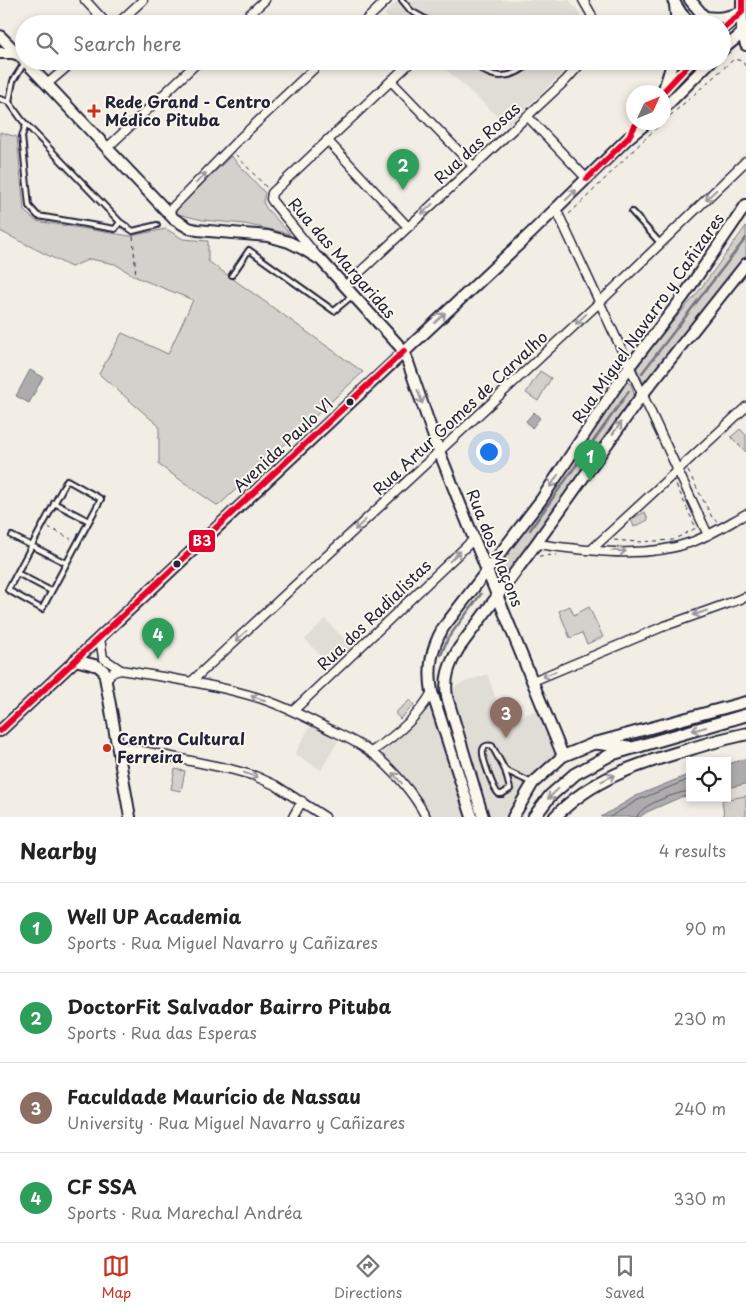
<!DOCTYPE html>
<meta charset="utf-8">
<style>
:root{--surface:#fff;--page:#f2f2f2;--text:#222;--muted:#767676;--line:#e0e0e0;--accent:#c8321e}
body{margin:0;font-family:"Playpen Sans",sans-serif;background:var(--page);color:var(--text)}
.controls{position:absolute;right:15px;bottom:15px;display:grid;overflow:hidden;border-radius:0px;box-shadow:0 2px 8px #0003}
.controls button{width:45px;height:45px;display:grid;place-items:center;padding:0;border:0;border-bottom:1px solid var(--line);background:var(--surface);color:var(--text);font:25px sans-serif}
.compass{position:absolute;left:626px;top:85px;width:45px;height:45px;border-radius:50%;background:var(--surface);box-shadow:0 2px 8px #0003;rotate:46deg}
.you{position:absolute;left:488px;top:451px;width:18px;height:18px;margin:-12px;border:4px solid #fff;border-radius:50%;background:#1a73e8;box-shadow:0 0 0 8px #1a73e833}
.badge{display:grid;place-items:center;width:32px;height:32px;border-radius:50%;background:var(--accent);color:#fff;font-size:16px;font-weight:700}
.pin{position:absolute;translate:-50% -41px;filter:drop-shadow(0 1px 2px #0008)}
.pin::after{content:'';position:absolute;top:26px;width:18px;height:15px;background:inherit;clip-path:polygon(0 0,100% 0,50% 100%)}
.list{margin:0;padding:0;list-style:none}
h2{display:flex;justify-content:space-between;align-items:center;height:65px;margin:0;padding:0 20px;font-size:21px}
h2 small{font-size:16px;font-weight:400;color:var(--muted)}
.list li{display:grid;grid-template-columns:32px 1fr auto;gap:15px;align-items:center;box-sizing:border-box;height:90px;padding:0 20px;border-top:1px solid var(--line)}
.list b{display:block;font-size:19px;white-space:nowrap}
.list p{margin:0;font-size:16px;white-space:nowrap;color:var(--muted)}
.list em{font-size:16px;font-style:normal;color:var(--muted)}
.icon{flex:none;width:28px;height:28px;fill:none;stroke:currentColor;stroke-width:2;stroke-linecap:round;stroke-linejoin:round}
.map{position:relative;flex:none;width:746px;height:817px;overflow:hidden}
.search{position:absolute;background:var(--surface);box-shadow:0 2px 8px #0003;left:15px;right:15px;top:15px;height:55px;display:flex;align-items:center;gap:12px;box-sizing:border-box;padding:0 18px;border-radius:28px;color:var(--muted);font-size:19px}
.sheet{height:425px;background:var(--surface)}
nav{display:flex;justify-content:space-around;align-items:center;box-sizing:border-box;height:70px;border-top:1px solid var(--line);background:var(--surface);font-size:14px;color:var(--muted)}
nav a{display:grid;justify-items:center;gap:2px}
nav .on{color:var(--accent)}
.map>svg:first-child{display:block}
.built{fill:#e0dcd6}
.green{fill:#d4d1cc;stroke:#7b7a84}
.water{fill:#aeabad;stroke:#76747f}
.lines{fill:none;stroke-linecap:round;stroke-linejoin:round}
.shore{stroke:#5a5969;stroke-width:1}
.stream{stroke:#76747f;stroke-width:2.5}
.lane-casing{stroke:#22223b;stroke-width:8}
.street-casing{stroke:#22223b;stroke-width:11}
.secondary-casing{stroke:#22223b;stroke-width:14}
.primary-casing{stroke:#22223b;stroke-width:15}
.path{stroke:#22223b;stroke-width:1;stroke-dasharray:4 4;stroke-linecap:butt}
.lane{stroke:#fbf7ec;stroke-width:4}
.street{stroke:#fbf7ec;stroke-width:8}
.secondary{stroke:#fbf7ec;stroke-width:10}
.primary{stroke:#fbf7ec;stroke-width:11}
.bus-1-casing{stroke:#fbf7ec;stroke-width:10}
.bus-1{stroke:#e4002b;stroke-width:6}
.oneway{stroke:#99979c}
.poi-dot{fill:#c8321e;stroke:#fbf7ec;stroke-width:2}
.bus-dot{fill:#22223b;stroke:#fbf7ec;stroke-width:2}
.labels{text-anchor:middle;stroke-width:4;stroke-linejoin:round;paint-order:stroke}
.poi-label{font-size:16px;font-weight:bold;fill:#22223b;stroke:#fbf7ec;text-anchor:start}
.street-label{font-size:16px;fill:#22223b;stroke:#fbf7ec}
.line-badge{stroke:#fbf7ec;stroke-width:2}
.badge-label{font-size:14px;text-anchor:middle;font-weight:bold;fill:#fff}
</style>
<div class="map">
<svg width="746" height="817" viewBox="0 0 746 817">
<rect width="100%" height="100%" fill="#f2eee5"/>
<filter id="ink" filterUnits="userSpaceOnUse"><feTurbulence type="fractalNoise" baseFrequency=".02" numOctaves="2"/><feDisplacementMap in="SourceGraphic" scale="10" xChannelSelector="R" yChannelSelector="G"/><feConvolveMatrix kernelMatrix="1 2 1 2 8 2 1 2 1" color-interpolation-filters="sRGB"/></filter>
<g filter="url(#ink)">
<!-- built -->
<path class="built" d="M398,0h171l10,12 3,12h-187l-11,-10z
M437,61h137l-66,65z
M325,619l27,28 -21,20 -26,-28z
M487,674l18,49 32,-13 17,44 -1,7 -27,23 -19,33h-20l-36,-124 6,-8z
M425,709h8l31,108h-32l-20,-30 -32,-31z
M311,724l27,17 -17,29 -26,-16z
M746,786v31h-22l-2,-19h5v-10z"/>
<!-- green -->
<path class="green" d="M0,132l17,5 7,74 12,10 94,15 36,-7 17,10 25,2v20l155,111 -145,134 -59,-41v-39l-60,-52 23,-41 46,21 25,-54 -57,-23 -21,-13 -25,-5 -19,8 -71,-36z
M231,156l34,37 -2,9 3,6 24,26 -45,-10 -42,-4 -30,-7z
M746,226v30l-102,128 -9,-19 61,-70z
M540,371l11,7 -13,23 -12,-8z
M624,381l7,3 4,13 -127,181 -7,-2 -5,-8 58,-77z
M740,429l6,6v17l-15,-15z
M645,512l3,8 -14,7 -3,-8z
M570,606l4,9 15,-8 14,30 -16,7 -5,-11 -12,5 -11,-27z
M410,700l4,5 -14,14 -5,-6z
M175,769l10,2 -4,20 -10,-2z
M746,796v21h-22l-2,-17z"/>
<!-- water -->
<path class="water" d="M30,370l13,7 -14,26 -13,-7z
M534,412l6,6 -8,10 -6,-7z
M746,759v25l-19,4v-24z
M690,774v22l-9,1 -34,15 -7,5h-39l35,-21z"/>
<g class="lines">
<!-- shore -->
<path class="shore" d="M610,817l28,-17 52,-21
M637,817c2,-12 41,-25 53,-26"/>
<!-- stream -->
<path class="stream" d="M642,373l104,-135
M530,530l99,-139
M441,655l7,-17 33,-44"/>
<!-- lane casing -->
<g class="lane-casing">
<path id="lane" d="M402,0l9,11 23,13
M472,61c20,21 40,19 61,0
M25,62l-12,19 -4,21 13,18 98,102 13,9 24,-6
M0,99l9,3
M26,125l-4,11 7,70 9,10 77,13 5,-7
M632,212l29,32
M232,275l17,-25 85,61 18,-15
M67,480l34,19 -59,110 -34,-19z
M54,503l35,18
M12,536l54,27
M17,573l34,18
M505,770l5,19 -8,5h-3c-5,-3 -18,-38 -16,-44 1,-5 6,-5 9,-4l13,24 27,13"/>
</g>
<!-- street casing -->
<g class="street-casing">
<path id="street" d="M85,0l22,24
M583,0l8,14 3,10
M117,24l26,-24
M239,24l26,-24
M362,24l25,-24
M391,81l82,85
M47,84l27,-23
M527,116l60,63
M327,140l81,87
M107,148l92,-87
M556,209l152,326
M167,213l69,-71 86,-81
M316,255l-43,-53 -2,-3 1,-6 140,-132
M345,286l221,-206 17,-19
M536,544c50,6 107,16 156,-2 19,-7 36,-18 54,-28
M591,550l155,-143
M100,638l3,20 18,12
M533,681l129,-54 84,-30
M191,682l409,-380 146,-141
M106,683c3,-10 6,-11 15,-13 46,8 94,14 138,28 25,8 47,19 70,31 14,7 28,13 40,22 21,14 46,44 57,66
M293,711l181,-172
M118,746l112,23 25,7 20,9 50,32
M371,752c23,-15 48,-36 61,-60
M293,817l9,-16"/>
</g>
<!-- secondary casing -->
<g class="secondary-casing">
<path id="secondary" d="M673,0l8,13 10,11
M690,0l18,21
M742,0v33l4,12
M675,5l2,19
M705,17c14,2 23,0 37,-5
M722,30l15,-14
M0,36l24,24
M722,50l23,-19
M0,53h13l6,2
M25,61l149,158 15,9 8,2 71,6 21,6 14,7 18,11 83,91 33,95 37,93 89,217
M664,89l9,-28
M663,92l29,-31
M664,108l47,-47
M75,660l23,6 6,5 26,146
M0,731l531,-498 97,-95 20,-16
M472,817l-40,-125c-4,-24 -1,-43 11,-64l98,-128 88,-133 54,-70 63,-92
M483,817l-36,-120c-3,-19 2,-32 12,-49l77,-104 106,-149 104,-131
M513,817l20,-34 30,-27 32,-13 151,-41"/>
</g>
<!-- primary casing -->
<g class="primary-casing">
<path id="primary" d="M595,743l34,4
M534,817l16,-21 25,-22 37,-20 134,-39
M555,817c36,-38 83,-53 132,-67 19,-6 39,-12 59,-16"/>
</g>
<!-- path -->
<path class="path" d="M664,121l70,-62 8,2 4,6
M236,155l31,33
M569,214c32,-30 61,-62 94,-92
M133,236l3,41
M688,471l25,48 4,2
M673,478l23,50 -23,12 -35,2 -25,-2 -1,-5z
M48,527l23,12
M539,556l18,-1
M512,606l2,-16"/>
<!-- lane -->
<use href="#lane" class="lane"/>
<!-- street -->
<use href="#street" class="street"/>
<!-- secondary -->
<use href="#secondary" class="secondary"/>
<!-- primary -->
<use href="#primary" class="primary"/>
<!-- bus-1 casing -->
<g class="bus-1-casing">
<path id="bus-1" d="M722,30l20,-18v-12
M663,92l29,-31
M587,179l41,-41 9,-16
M0,731l404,-380"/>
</g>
<!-- bus-1 -->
<use href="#bus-1" class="bus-1"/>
</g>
<!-- one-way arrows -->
<defs><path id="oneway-shaft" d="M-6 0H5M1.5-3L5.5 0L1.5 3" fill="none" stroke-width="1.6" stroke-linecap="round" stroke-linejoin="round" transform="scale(1.25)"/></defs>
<g class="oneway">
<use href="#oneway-shaft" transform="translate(201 178) rotate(-46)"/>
<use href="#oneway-shaft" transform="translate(571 195) rotate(-44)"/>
<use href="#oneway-shaft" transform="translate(711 195) rotate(136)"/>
<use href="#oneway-shaft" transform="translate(427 209) rotate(137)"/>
<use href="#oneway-shaft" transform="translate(440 318) rotate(-43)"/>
<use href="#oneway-shaft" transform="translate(581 319) rotate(137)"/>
<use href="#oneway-shaft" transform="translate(420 397) rotate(70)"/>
<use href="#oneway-shaft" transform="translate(617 428) rotate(-54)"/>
<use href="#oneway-shaft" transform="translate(554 481) rotate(123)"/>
<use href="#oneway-shaft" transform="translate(360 525) rotate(137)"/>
<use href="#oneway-shaft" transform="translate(619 551) rotate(2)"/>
<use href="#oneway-shaft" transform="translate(455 556) rotate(-44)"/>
<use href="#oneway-shaft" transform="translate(700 613) rotate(161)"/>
<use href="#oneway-shaft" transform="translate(241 636) rotate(137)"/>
<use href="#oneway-shaft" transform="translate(549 674) rotate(157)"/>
<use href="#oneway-shaft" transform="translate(258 698) rotate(-163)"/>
<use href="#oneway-shaft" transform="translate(699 729) rotate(164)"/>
<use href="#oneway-shaft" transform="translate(251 775) rotate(18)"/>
<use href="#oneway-shaft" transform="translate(397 778) rotate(-132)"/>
<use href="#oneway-shaft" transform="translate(608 778) rotate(-27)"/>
<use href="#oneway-shaft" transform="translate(553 794) rotate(136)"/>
</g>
</g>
<!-- markers -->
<g class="poi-dot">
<path d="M91.5 103.5h5v5h5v5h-5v5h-5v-5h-5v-5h5z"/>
<circle cx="107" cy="748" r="5"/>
</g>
<g class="bus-dot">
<circle cx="350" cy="402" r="4.5"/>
<circle cx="177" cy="564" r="4.5"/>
</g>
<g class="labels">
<!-- poi labels -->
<g class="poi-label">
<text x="105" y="108">Rede Grand - Centro<tspan x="105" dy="18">Médico Pituba</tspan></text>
<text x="117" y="745">Centro Cultural<tspan x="117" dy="18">Ferreira</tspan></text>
</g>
<!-- street labels -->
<g class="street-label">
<text transform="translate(477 143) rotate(-43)" y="6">Rua das Rosas</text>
<text transform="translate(342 258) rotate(49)" y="6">Rua das Margaridas</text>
<text transform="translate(648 318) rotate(-55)" y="6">Rua Miguel Navarro y Cañizares</text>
<text transform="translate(460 413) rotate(-43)" y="6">Rua Artur Gomes de Carvalho</text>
<text transform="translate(283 445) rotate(-43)" y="6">Avenida Paulo VI</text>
<text transform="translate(495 548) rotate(68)" y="6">Rua dos Maçons</text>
<text transform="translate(374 615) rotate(-44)" y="6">Rua dos Radialistas</text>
</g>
</g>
<rect class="line-badge" x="188" y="529" width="28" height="24" rx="5" fill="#e4002b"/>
<g class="badge-label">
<text x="202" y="546">B3</text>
</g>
</svg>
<div class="controls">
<button><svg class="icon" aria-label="locate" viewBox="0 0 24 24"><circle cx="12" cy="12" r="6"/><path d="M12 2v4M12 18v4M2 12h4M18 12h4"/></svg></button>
</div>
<svg class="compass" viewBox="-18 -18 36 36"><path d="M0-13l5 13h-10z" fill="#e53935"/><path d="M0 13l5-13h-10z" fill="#767676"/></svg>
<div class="you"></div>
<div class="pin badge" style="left:590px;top:481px;background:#2e9e5b">1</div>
<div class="pin badge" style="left:403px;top:190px;background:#2e9e5b">2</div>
<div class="pin badge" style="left:506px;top:738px;background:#8d6e63">3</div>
<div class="pin badge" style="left:158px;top:659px;background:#2e9e5b">4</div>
<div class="search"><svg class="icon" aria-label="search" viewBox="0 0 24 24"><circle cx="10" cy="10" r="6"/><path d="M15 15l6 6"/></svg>Search here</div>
</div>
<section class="sheet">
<h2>Nearby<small>4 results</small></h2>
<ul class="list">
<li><span class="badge" style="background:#2e9e5b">1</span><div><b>Well UP Academia</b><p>Sports · Rua Miguel Navarro y Cañizares</p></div><em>90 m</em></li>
<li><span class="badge" style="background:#2e9e5b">2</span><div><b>DoctorFit Salvador Bairro Pituba</b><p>Sports · Rua das Esperas</p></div><em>230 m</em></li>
<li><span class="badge" style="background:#8d6e63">3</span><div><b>Faculdade Maurício de Nassau</b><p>University · Rua Miguel Navarro y Cañizares</p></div><em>240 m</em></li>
<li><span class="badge" style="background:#2e9e5b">4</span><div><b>CF SSA</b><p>Sports · Rua Marechal Andréa</p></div><em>330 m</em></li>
</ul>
</section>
<nav>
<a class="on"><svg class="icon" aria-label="map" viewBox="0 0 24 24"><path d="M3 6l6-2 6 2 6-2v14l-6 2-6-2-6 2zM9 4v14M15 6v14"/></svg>Map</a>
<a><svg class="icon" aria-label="directions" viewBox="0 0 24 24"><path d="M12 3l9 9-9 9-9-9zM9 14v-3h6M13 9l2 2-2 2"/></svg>Directions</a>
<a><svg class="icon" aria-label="saved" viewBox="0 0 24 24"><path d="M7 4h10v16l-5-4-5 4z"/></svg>Saved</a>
</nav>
